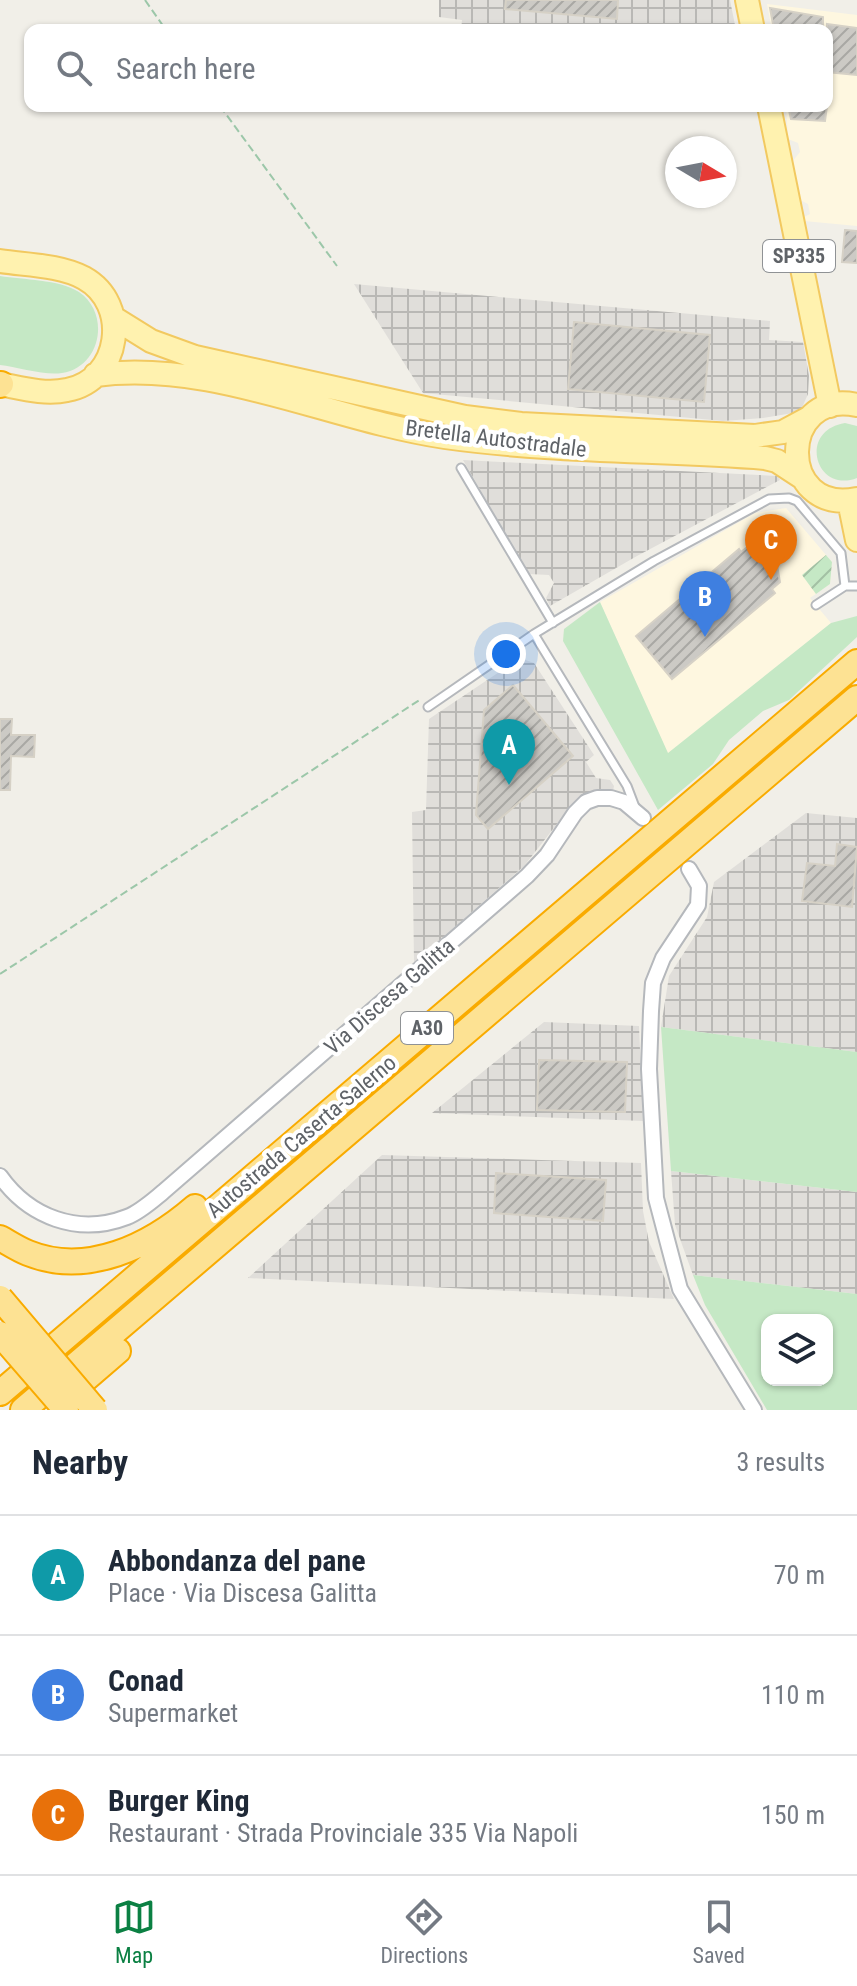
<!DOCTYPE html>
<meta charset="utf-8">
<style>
:root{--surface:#fff;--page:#f2f2f3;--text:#1f2937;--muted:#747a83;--line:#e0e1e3;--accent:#0b8043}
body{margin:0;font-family:"Roboto Condensed",sans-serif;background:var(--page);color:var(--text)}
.controls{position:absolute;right:24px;bottom:24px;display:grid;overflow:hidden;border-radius:16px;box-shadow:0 2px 6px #0004}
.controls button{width:72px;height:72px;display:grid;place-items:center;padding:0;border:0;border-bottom:2px solid var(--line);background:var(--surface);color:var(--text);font:40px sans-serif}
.compass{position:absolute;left:665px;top:136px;width:72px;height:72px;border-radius:50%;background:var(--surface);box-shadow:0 2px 6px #0004;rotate:100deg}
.you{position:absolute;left:506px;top:654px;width:28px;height:28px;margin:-20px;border:6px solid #fff;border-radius:50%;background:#1a73e8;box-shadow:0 0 0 12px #1a73e833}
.badge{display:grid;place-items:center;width:52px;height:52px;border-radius:50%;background:var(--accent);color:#fff;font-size:26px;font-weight:700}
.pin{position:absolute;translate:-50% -66px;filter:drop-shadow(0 2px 4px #0008)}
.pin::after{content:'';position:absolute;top:42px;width:28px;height:24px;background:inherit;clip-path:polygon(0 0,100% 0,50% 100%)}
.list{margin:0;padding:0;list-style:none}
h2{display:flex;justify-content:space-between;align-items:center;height:104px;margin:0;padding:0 32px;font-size:34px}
h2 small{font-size:26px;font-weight:400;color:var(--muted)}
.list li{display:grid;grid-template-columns:52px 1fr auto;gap:24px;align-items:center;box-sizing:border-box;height:120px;padding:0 32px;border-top:2px solid var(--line)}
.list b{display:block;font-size:30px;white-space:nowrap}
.list p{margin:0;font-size:26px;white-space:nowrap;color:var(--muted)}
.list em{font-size:26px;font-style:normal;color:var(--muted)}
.icon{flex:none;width:44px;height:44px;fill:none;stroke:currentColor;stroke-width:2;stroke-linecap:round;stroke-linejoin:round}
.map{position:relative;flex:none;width:857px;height:1410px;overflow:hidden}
.search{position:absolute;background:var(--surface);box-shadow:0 2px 6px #0004;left:24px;right:24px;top:24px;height:88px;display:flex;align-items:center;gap:20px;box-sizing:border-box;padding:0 28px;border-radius:16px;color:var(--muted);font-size:30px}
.sheet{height:464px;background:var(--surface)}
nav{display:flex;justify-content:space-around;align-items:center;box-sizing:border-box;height:112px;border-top:2px solid var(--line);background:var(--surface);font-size:22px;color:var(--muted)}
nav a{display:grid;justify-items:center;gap:4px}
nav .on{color:var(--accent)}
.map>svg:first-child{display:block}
.commercial{fill:#fef7e0}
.industrial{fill:url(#industrial-grid)}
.grass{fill:#c5e8c5;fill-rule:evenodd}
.garden{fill:url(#garden-furrows)}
.building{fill:url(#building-hatch);stroke:#d6d1c6;stroke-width:2}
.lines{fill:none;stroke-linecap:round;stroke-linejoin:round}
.service-casing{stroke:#b5b8bc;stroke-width:11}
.minor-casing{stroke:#b5b8bc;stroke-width:18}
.primary-casing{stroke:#f2c960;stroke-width:26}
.motorway-casing{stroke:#f9ab00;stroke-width:28}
.path{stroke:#9cc7a9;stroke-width:2;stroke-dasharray:8 4;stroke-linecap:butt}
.service{stroke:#fff;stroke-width:7}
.minor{stroke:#fff;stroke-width:14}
.primary{stroke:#fff2af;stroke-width:22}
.motorway{stroke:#fde293;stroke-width:24}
.motorway-bridge-casing{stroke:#f9ab00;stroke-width:28;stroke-linecap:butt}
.motorway-bridge{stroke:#fde293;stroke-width:24}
.labels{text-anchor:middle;stroke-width:8;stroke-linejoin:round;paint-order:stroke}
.shield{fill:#fff;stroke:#8f9295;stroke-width:2}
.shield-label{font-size:20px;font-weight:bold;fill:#5f6368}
.street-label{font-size:22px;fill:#5f6368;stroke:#fff}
</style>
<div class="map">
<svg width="857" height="1410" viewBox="0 0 857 1410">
<defs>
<pattern id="industrial-grid" width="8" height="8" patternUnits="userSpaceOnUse" patternTransform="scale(2)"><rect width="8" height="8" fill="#e0deda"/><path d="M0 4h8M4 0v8" fill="none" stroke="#b9b8b5"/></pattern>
<pattern id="garden-furrows" width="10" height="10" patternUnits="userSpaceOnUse" patternTransform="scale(2)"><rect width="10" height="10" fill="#c5e8c5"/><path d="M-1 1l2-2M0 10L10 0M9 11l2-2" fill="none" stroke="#a3c0a4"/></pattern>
<pattern id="building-hatch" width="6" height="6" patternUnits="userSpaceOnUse" patternTransform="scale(2)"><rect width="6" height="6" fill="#cccac5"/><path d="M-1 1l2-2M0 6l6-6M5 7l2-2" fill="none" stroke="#a9a8a4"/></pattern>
</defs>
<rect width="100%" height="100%" fill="#f1efe8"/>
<!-- commercial -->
<path class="commercial" d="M767,4l90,11v211l-53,-5v-4l6,-3 -2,-10 -8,-4 -8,-38 8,-10 -2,-9 -10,-4 -2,-33h41v-76h-55z
M786,508l46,54 -2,22 -20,14 21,25 -163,131 -68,-152 155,-89z"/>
<!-- industrial -->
<path class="industrial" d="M439,0h291l6,30h-275l1,-10 -23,-3z
M354,284l416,37 -1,19 34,2 6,34 -1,18 -7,16 -8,3 -30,5 -40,3 -300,-28z
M463,460l314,16 3,4 -143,76 -87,50 -4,-8 8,-15 -5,-8 -20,-1z
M520,658l14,5 60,92 -8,7 10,16 14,2 4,6 -1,5h-14l-24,10 -51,65 -110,97 -2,-151 14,-2 3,-91z
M806,813l51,5v234l-196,-25 8,-51 38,-59 7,-35z
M544,1022l95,4 4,95 -211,-8z
M382,1155l259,8 2,48 6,31 25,57 -426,-21z
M671,1171l186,21v102l-164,-19 -18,-50z"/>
<!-- grass -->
<path class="grass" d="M0,276c24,4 58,3 79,16 32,22 22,75 -17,81 -16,3 -45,-6 -62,-8z
M845,423l12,3v52c-41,16 -60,-47 -12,-55z
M600,602l68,151 163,-130 26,-7v21l-68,63 -26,11 -34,29 -16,24 -55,46 -95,-169 1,-12z
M661,1027l196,25v140l-186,-21z
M693,1275l164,19v116h-90l-62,-105zM767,1320h60v60h-60z"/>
<!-- garden -->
<path class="garden" d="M826,555l6,7 -2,22 -14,10 -14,-19z"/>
<!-- building -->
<path class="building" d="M506,0h112l-1,19 -112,-10z
M770,8l53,9v13h-49z
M827,24l30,4v47l-30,-3z
M788,106h39l-2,15 -34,-2z
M845,230l12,1v32l-15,-1z
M574,322l136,13 -6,67 -136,-13z
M750,545l15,6 12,14 3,17 -8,7 3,4 -103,86 -36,-43 103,-87 2,3z
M513,685l60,71 -85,73 -12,-14 8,-105z
M0,719h12l-1,16h24l-1,22 -23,-1 -1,34h-10z
M837,844l20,3 -5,60 -50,-6 5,-38 28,3z
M539,1060l88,2 -2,50 -88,-2z
M496,1173l110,7 -3,41 -109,-8z"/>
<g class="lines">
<!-- service casing -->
<g class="service-casing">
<path id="service" d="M461,468l92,155
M816,605l29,-19h12
M534,634l93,152 8,21
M428,707l106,-73 120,-73 115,-62 20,-1 8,3 44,52 4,33"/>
</g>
<!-- minor casing -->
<g class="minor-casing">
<path id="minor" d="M689,869l10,17 -1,19 -35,53 -10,25 -2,28 -2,58 7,129 24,91 74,121
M0,1176c29,41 78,60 127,41 13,-5 25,-16 36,-25l364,-316 20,-21 28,-42 11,-11 11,-4h14l13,4 19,16"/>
</g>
<!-- primary casing -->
<g class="primary-casing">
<path id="primary" d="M747,0l6,30
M769,106l61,300
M0,261c26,4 60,4 84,17 47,26 37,102 -17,112 -22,5 -46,-2 -67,-6
M114,318l37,23 44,16 270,60 56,7 234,12 28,-4 26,-14
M95,375c117,-16 235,45 350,62 106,15 213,13 320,21l12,3 26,17
M857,405c-79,-17 -81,111 0,94
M849,501l8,39"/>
</g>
<!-- motorway casing -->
<g class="motorway-casing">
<path id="motorway" d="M0,385l1,-1
M0,1238c9,5 18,11 28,15 59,24 122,-7 167,-46
M0,1393l857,-731
M61,1400l57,-49
M23,1410l834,-712"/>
</g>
<!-- path -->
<path class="path" d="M145,0l21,30
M220,106l117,160
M0,974l421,-275"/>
<!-- service -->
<use href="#service" class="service"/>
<!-- minor -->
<use href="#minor" class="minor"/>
<!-- primary -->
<use href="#primary" class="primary"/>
<!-- motorway -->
<use href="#motorway" class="motorway"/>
<!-- motorway-bridge casing -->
<g class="motorway-bridge-casing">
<path id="motorway-bridge" d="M0,1298l95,112
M0,1334l66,76"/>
</g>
<!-- motorway-bridge -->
<use href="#motorway-bridge" class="motorway-bridge"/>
</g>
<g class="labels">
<!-- shield labels -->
<g class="shield">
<rect x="763" y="240" width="72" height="32" rx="6"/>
<rect x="401" y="1012" width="52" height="32" rx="6"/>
</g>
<g class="shield-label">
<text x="799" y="263">SP335</text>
<text x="427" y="1035">A30</text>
</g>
<!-- street labels -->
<g class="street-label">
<text transform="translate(496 438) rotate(7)" y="8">Bretella Autostradale</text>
<text transform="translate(389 996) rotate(-41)" y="8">Via Discesa Galitta</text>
<text transform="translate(301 1136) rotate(-40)" y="8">Autostrada Caserta-Salerno</text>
</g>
</g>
</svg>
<div class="controls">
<button><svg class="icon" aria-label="layers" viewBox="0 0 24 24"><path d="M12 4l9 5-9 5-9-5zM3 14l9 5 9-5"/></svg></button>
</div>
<svg class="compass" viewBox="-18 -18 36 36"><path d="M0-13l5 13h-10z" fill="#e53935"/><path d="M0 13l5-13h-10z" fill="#747a83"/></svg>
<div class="you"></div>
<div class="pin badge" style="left:509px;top:785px;background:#0f9aa8">A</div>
<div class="pin badge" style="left:705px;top:637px;background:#3f7fe0">B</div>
<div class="pin badge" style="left:771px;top:580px;background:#e8710a">C</div>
<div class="search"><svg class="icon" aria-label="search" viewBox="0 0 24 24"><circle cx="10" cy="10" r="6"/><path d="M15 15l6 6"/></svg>Search here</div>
</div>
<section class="sheet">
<h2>Nearby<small>3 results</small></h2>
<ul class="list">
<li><span class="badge" style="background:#0f9aa8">A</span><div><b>Abbondanza del pane</b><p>Place · Via Discesa Galitta</p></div><em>70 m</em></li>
<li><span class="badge" style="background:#3f7fe0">B</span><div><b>Conad</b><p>Supermarket</p></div><em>110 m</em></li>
<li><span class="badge" style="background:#e8710a">C</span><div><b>Burger King</b><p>Restaurant · Strada Provinciale 335 Via Napoli</p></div><em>150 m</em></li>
</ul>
</section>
<nav>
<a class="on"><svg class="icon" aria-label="map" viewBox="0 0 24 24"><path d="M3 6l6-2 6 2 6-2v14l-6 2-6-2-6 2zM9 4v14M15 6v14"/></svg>Map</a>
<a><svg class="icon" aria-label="directions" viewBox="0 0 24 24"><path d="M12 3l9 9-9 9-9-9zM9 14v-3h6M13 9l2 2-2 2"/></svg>Directions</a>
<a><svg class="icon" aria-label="saved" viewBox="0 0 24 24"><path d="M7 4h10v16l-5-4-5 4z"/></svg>Saved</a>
</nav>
